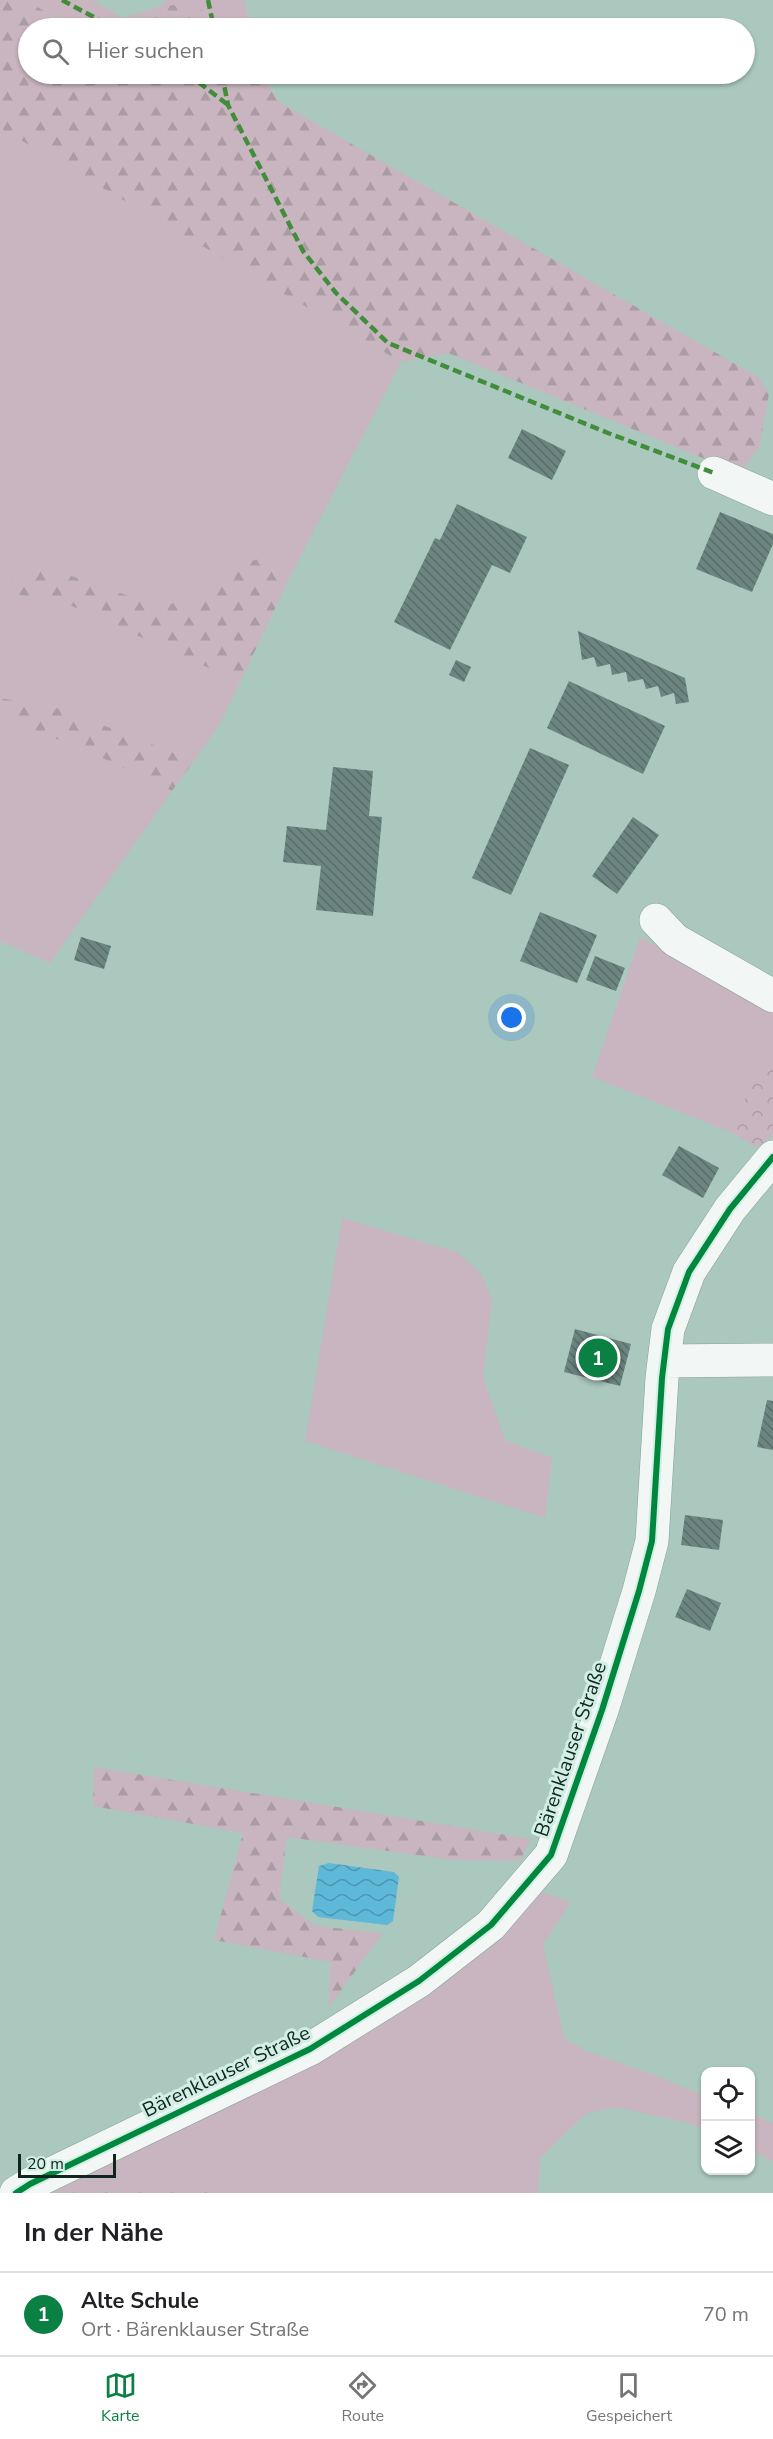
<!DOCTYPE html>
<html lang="de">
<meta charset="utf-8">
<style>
:root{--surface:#fff;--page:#f2f2f2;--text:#202124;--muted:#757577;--line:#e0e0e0;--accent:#0b8043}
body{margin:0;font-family:"Nunito Sans",sans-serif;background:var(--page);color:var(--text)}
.controls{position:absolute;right:18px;bottom:18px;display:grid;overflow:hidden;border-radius:12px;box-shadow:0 2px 4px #0004}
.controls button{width:54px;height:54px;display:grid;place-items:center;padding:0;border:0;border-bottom:2px solid var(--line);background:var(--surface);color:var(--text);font:30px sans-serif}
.scale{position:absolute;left:18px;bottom:15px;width:98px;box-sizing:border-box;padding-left:6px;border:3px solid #0f261f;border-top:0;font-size:16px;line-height:21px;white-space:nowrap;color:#0f261f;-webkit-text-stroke:4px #d3efe5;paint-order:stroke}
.you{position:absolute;left:512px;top:1018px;width:21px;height:21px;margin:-15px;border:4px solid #fff;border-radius:50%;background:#1a73e8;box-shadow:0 0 0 9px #1a73e833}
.badge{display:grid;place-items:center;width:39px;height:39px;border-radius:50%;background:var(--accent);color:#fff;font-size:20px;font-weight:700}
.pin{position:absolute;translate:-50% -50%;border:3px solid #fff;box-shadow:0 2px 6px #0006}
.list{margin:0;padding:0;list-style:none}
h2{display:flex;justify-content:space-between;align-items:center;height:78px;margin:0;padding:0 24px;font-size:26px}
h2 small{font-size:20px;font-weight:400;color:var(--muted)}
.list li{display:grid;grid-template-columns:39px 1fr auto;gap:18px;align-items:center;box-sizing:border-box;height:84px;padding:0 24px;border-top:2px solid var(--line)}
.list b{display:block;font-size:22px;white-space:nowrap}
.list p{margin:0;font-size:20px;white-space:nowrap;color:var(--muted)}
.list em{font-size:20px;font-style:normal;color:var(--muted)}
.icon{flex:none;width:33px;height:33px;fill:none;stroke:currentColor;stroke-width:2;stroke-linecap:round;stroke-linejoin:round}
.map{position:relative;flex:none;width:773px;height:2193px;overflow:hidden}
.search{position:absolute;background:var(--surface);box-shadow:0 2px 4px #0004;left:18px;right:18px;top:18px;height:66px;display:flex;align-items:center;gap:15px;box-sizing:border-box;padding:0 21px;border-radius:33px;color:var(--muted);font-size:22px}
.sheet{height:162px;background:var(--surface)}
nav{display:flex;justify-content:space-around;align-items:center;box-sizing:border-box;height:84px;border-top:2px solid var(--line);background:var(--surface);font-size:16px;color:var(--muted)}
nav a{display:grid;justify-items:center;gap:3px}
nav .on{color:var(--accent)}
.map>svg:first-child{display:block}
.green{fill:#c9b5bf}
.forest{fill:url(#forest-firs)}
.park{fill:url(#park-crowns)}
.water{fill:url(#water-waves)}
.building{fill:url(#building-back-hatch)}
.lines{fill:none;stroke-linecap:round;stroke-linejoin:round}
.minor-casing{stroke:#88a098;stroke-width:34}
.minor{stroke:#f2f7f5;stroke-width:33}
.quiet{stroke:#428d3b;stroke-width:4.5;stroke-dasharray:9 4.5;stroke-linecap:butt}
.cycleway-casing{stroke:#d3efe5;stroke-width:10}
.cycleway{stroke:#00873e;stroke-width:6}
.labels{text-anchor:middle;stroke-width:6;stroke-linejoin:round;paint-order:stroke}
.street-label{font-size:20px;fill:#0f261f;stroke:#d3efe5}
</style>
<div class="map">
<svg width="773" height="2193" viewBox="0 0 773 2193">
<defs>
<pattern id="forest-firs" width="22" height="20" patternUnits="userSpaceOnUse" patternTransform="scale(1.5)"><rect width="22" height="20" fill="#c9b5bf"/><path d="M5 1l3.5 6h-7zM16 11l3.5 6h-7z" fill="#ab9ca4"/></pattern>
<pattern id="park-crowns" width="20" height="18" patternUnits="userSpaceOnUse" patternTransform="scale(1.5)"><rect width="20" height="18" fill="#c9b5bf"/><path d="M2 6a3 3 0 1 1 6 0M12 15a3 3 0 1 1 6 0" fill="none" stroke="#ab9ca4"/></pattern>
<pattern id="water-waves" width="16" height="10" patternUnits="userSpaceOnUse" patternTransform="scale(1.5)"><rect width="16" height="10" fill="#5eb9d9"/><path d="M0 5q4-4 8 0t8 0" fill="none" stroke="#4c96af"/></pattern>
<pattern id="building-back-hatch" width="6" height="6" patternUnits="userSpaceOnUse" patternTransform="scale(1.5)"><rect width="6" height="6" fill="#6c8580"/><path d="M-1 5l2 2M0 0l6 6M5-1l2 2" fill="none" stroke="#576d68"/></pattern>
</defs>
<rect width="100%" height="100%" fill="#aac8be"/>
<!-- green -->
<path class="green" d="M25,0h68l30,18 39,-12 3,-6h79l7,28h-24l-7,-8 -58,-14 -17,22h-71z
M0,128l401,234 -109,211 -28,-16 -36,12 -32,30 -38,7 -120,-42 -38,24z
M0,591l72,15 168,76 -21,43 -25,36 -132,-52 -62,-11z
M0,717l90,35 82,39 -122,172 -50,-22z
M640,937l133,73v35l-45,86 -136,-54z
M342,1218l115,34 24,21 11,26 -9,78 22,63 47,18 -7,60 -240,-77z
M539,1891l32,11 -28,42 21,94 22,13 71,25 48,20v34l-13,-6 -77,-17 -28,6 -47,45 -2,35h-323l-10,-4 -154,4 255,-125 130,-78 68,-57z
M751,2114l22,9v38l-22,-10z"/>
<!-- forest -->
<path class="forest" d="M0,0h25l49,28h-46v46h233l19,29 480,275 9,16 -10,54 -15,19 -39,-8 -257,-106 -47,9 -401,-234z
M191,4l29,16 7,8h-82l17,-22z
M264,557l28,16 -52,109 -168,-76 -72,-15v-3l37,-24 121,42 38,-7 32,-30z
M0,698l62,11 132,52 -22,30 -82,-39 -90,-35z
M94,1767l437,72 -11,22 -67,-1 -166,-23 -8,62 37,27 67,7 -54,74 1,-45 -116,-22 29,-107 -150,-27z
M205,2189l10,4h-165h1z"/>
<!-- park -->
<path class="park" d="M773,1045v90l-16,12 -29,-16z"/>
<!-- water -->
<path class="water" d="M329,1863l65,9 5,5 -6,44 -6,4 -69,-8 -6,-6 7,-45z"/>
<!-- building -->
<path class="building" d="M522,429l44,22 -14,29 -44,-22z
M457,504l70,33 -17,36 -18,-8 -42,85 -56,-28 41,-84 5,2z
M720,512l53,22v10l-21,48 -56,-23z
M578,631l107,47 4,24 -13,2 -2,-11 -13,4 -3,-11 -12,3 -3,-10 -15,3 -2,-10 -14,3 -2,-11 -13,3 -3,-10 -12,3z
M456,660l15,7 -7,15 -15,-7z
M569,681l96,45 -22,48 -96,-46z
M530,748l39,17 -58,130 -39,-17z
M333,767l40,4 -4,45 13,1 -9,99 -57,-6 5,-44 -38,-4 4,-36 39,4z
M633,817l26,18 -42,59 -25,-18z
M540,912l57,23 -20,48 -57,-22z
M81,937l30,9 -7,23 -30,-9z
M595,956l30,12 -9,23 -30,-11z
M679,1146l40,22 -16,30 -41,-23z
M575,1329l56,15 -11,42 -56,-14z
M767,1400l6,1v49l-16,-3z
M685,1515l38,5 -4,30 -38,-5z
M687,1589l34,14 -11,28 -35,-14z"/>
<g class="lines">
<!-- minor casing -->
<g class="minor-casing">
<path id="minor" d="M714,473l59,26
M656,920l19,20 98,56
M664,1361l109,-1
M16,2193l14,-9 280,-135 109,-68 72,-56 60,-70 51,-145 37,-119 13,-50 10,-163 6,-49 21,-57 41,-63 43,-52"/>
</g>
<!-- minor -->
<use href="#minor" class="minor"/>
<!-- quiet -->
<path class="quiet" d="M62,0l52,28
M208,0l6,28
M188,74l40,31
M222,74l6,31 75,146 33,42 52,50 220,90 106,40"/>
<!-- cycleway casing -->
<g class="cycleway-casing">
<path id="cycleway" d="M16,2193l14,-9 280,-135 109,-68 72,-56 60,-70 51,-145 37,-119 13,-50 10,-163 6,-49 21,-57 41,-63 43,-52"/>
</g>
<!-- cycleway -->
<use href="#cycleway" class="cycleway"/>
</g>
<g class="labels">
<!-- street labels -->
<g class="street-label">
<text transform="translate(570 1749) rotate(-71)" y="7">Bärenklauser Straße</text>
<text transform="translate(226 2071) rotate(-26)" y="7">Bärenklauser Straße</text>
</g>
</g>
</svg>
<div class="controls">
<button><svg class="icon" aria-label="locate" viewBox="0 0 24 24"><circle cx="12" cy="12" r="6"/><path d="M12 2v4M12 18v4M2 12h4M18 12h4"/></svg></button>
<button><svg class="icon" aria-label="layers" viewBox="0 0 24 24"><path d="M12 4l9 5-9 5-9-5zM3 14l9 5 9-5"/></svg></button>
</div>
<div class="scale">20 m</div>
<div class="you"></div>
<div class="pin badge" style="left:598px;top:1358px">1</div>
<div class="search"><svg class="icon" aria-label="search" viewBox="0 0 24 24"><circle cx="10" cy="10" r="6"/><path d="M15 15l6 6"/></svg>Hier suchen</div>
</div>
<section class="sheet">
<h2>In der Nähe<small></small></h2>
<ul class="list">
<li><span class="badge">1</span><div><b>Alte Schule</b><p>Ort · Bärenklauser Straße</p></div><em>70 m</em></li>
</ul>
</section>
<nav>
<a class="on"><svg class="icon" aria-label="map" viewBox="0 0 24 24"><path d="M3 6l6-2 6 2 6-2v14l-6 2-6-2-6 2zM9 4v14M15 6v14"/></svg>Karte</a>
<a><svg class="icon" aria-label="directions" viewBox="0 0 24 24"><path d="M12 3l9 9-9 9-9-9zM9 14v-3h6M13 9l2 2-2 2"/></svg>Route</a>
<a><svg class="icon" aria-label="saved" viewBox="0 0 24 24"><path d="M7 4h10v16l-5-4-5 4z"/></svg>Gespeichert</a>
</nav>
